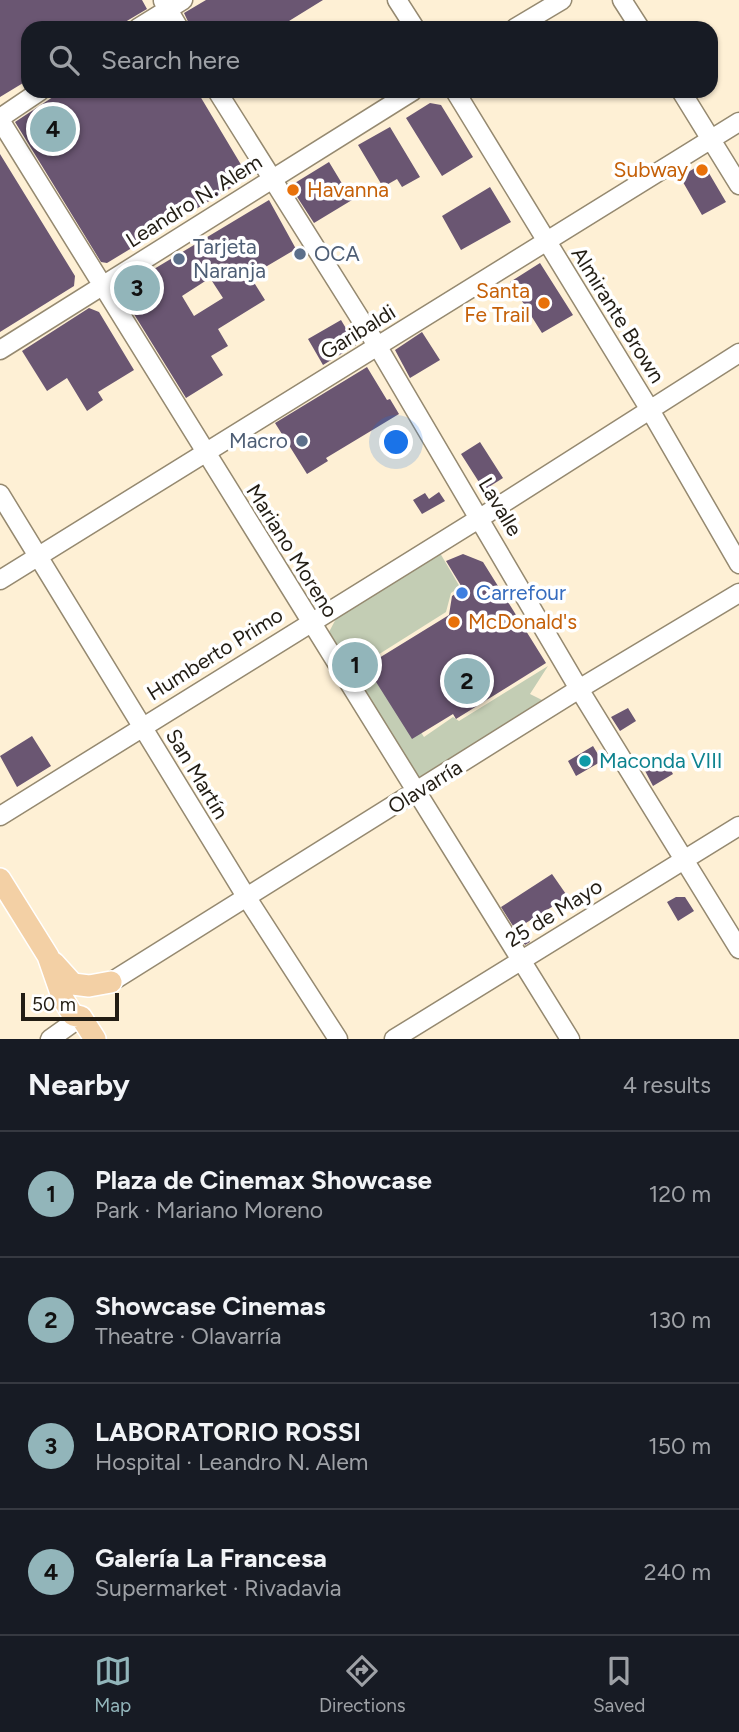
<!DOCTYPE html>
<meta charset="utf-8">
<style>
:root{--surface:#171b24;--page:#242831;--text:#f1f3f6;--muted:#9ea1a6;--line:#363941;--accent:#92b5ba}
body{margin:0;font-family:Figtree,sans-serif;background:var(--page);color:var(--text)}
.scale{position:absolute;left:21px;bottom:18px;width:98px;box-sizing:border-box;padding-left:7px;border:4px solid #221d14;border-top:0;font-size:19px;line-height:24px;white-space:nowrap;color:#221d14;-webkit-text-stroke:5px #fff;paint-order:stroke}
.you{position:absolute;left:397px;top:443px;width:24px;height:24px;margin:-18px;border:5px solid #fff;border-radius:50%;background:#1a73e8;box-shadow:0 0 0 10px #1a73e833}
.badge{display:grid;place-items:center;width:46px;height:46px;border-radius:50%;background:var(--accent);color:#111;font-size:23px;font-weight:700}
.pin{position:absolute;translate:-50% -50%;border:4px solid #fff;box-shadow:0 2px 7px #0006}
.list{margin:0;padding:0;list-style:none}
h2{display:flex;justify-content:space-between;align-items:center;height:91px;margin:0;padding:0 28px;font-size:30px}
h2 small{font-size:23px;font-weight:400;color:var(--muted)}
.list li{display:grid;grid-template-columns:46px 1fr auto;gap:21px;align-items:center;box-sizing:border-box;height:126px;padding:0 28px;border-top:2px solid var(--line)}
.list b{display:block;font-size:26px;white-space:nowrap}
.list p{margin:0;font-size:23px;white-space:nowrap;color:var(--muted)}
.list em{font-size:23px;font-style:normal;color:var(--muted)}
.icon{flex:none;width:38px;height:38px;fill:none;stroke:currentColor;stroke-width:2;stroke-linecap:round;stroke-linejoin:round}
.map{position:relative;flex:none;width:739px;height:1039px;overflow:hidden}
.search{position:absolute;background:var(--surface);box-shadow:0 2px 5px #0004;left:21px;right:21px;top:21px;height:77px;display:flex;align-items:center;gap:18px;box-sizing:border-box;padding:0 24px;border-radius:21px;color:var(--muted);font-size:26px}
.sheet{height:595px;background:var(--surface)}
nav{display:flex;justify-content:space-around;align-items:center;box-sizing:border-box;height:98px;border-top:2px solid var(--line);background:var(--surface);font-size:19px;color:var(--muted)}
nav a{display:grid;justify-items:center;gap:4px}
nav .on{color:var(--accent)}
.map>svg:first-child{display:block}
.green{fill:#c3cdb4}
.building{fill:#6a5672;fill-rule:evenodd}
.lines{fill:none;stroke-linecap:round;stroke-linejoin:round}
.minor-casing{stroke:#958970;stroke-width:21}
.major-casing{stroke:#fff;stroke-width:24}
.minor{stroke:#fff;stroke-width:18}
.major{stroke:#f3d0a5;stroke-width:21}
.food-dot{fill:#e8710a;stroke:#fff;stroke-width:2.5}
.service-dot{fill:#5c6f8a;stroke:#fff;stroke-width:2.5}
.shop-dot{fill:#3f7fe0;stroke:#fff;stroke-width:2.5}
.culture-dot{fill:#0f9aa8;stroke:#fff;stroke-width:2.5}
.labels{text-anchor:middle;stroke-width:7;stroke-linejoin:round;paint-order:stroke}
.food-label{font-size:21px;fill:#c56008;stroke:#fff;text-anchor:end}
.street-label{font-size:21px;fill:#221d14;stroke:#fff}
.service-label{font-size:21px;fill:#4e5e75;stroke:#fff;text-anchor:start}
.shop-label{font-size:21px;fill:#366cbe;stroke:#fff;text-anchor:start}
.culture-label{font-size:21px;fill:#0d838f;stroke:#fff;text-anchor:start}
</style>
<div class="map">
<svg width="739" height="1039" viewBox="0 0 739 1039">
<rect width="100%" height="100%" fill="#fef0d5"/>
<!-- green -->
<path class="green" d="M440,553l20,34 -9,6 -5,19 -81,51 -2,5 4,2 10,-7 47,74 29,-20 6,4 89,-55 -18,28 18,9 -126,75 -11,-6 -81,-132 -1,-8 10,-19z"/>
<!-- building -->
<path class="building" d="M0,0h142l5,9 -32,19h-87v52l-28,17z
M206,0h117l-34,21 4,7h-102l-7,-15z
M62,91h135l49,82 -2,7 -137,83 -6,-1 -86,-140z
M430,103l11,2 32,52 -31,19 -36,-58z
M390,127l30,50 -18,10 -5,-8 -14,8 -25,-42z
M0,154l75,122 -1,10 -74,46z
M329,162l23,38 -38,23 -24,-37z
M703,163l23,39 -24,13 -22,-38z
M490,187l21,35 -50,28 -19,-34z
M269,200l27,49 -46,27 15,24 -47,29 10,17 -17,10 12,19 -37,23 -67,-108zM210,278l13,20 -29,18 -12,-20z
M540,263l33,52 -31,18 -32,-51z
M89,308l10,4 35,58 -36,22 5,8 -16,11 -20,-33 -20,13 -25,-40z
M341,320l15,25 -33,20 -15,-26z
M422,332l18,28 -30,18 -15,-28z
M367,367l20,33 3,-1 9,15 -73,44 2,3 -21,13 -32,-51z
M480,442l23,36 -19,12 -23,-36z
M439,492l6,9 -23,13 -9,-14 12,-7 4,6z
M463,554l20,8 63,101 -90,56 -3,-5 -41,25 -46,-73 83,-51 3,-19 11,-7 -17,-28z
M628,708l8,13 -16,10 -9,-14z
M32,736l19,30 -34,21 -17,-31z
M593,746l9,15 -26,15 -8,-15z
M663,756l10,18 -20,12 -10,-19z
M552,874l16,23 -47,29 9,16 -5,3 -24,-38z
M676,897h9l9,14 -16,10 -11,-19z"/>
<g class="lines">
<!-- minor casing -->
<g class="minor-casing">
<path id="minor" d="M397,0l18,28
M622,0l18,28
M163,1l16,27
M138,28l45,-28
M515,28l47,-28
M217,91l161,256 201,342 160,260
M455,91l195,319 89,154
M681,91l58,94
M0,118l40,-27
M0,120l570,919
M0,350l413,-259
M0,494l247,404 91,141
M0,580l739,-458
M0,816l480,-298 259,-165
M111,982l468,-293 160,-96
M50,1039l31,-22
M394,1039l345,-213"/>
</g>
<!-- major casing -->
<g class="major-casing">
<path id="major" d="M0,879l48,77 15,43 10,16 8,2 14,22
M54,963l19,21 16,2 22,-4"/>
</g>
<!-- minor -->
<use href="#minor" class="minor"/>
<!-- major -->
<use href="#major" class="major"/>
</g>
<!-- markers -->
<g class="food-dot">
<circle cx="702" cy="170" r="7"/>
<circle cx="293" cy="190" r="7"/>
<circle cx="544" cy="303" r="7"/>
<circle cx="454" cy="622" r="7"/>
</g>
<g class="service-dot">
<circle cx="300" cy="254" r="7"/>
<circle cx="179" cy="259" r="7"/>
<circle cx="302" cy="441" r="7"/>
</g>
<circle class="shop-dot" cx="462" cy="593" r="7"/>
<circle class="culture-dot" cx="585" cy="761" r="7"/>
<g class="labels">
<!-- food labels -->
<g class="food-label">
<text x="688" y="177">Subway</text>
<text x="307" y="197" text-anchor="start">Havanna</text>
<text x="530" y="298">Santa<tspan x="530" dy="24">Fe Trail</tspan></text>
<text x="468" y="629" text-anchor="start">McDonald's</text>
</g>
<!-- street labels -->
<g class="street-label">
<text transform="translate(194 201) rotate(-32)" y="7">Leandro N. Alem</text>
<text transform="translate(618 315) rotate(58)" y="7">Almirante Brown</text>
<text transform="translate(358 332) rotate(-32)" y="7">Garibaldi</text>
<text transform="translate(500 507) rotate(59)" y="7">Lavalle</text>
<text transform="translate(292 551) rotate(58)" y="7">Mariano Moreno</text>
<text transform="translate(215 654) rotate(-32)" y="7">Humberto Primo</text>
<text transform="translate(197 774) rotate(59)" y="7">San Martín</text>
<text transform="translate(425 787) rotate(-32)" y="7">Olavarría</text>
<text transform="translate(554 913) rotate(-32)" y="7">25 de Mayo</text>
</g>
<!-- service labels -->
<g class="service-label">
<text x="193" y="254">Tarjeta<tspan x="193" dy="24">Naranja</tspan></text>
<text x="314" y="261">OCA</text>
<text x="288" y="448" text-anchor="end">Macro</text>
</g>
<!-- shop labels -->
<g class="shop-label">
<text x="476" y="600">Carrefour</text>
</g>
<!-- culture labels -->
<g class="culture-label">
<text x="599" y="768">Maconda VIII</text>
</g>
</g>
</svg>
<div class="scale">50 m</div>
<div class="you"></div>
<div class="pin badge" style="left:355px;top:665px">1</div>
<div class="pin badge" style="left:467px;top:681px">2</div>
<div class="pin badge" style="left:137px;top:288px">3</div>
<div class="pin badge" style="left:53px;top:129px">4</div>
<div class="search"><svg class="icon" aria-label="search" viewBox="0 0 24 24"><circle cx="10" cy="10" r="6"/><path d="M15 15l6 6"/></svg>Search here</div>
</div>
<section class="sheet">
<h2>Nearby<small>4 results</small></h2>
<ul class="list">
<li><span class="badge">1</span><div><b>Plaza de Cinemax Showcase</b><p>Park · Mariano Moreno</p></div><em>120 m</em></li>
<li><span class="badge">2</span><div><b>Showcase Cinemas</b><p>Theatre · Olavarría</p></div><em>130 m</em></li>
<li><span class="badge">3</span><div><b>LABORATORIO ROSSI</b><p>Hospital · Leandro N. Alem</p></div><em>150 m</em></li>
<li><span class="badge">4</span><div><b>Galería La Francesa</b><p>Supermarket · Rivadavia</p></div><em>240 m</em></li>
</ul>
</section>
<nav>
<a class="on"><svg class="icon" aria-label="map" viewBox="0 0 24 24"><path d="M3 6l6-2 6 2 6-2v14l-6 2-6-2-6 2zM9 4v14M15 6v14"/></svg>Map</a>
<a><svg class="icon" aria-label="directions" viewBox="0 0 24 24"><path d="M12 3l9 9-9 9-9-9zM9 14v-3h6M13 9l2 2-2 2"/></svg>Directions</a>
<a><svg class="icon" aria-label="saved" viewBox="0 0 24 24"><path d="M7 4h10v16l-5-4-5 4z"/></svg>Saved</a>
</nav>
